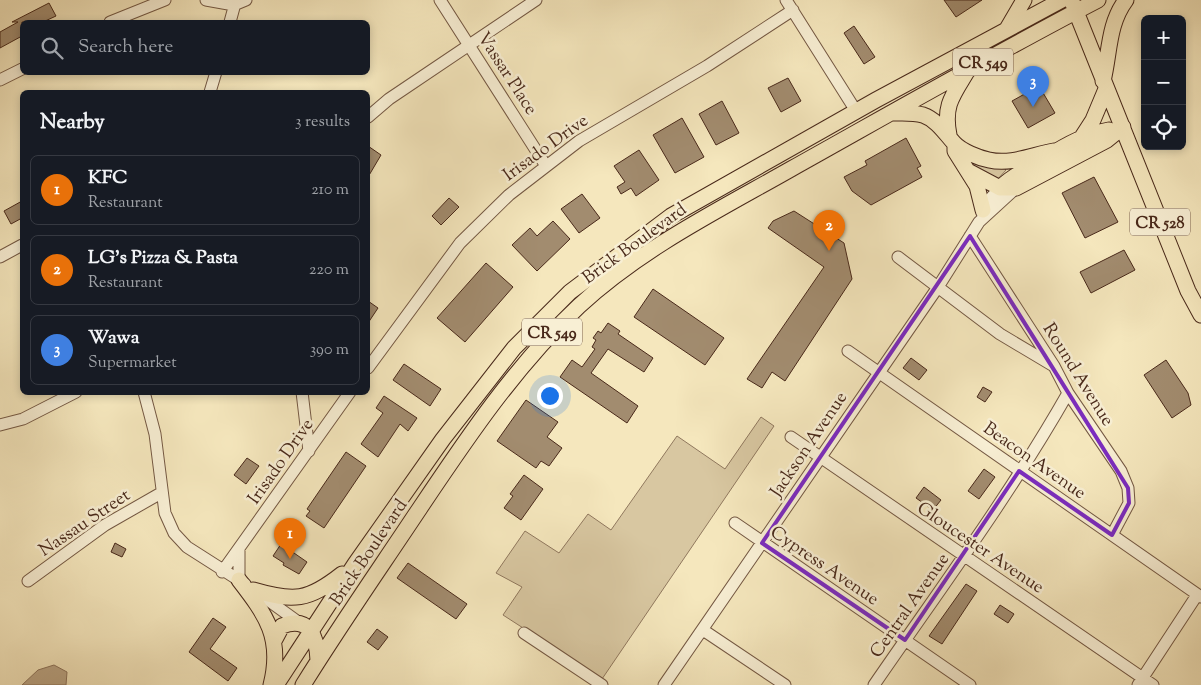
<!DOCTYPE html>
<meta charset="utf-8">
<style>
:root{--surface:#171b24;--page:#242831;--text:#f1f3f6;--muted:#9ea1a6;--line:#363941;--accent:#c59692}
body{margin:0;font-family:"Sorts Mill Goudy",serif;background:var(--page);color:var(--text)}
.controls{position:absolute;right:15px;top:15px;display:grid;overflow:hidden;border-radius:8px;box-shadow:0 2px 8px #0003}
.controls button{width:45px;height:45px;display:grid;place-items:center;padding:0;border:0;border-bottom:1px solid var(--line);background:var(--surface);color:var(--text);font:25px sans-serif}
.you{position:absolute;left:549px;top:395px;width:18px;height:18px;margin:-12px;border:4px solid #fff;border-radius:50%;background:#1a73e8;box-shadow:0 0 0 8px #1a73e833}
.badge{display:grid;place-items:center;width:32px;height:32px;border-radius:50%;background:var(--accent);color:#fff;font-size:16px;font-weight:700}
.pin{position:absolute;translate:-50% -41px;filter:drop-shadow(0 1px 2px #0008)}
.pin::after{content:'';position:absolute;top:26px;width:18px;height:15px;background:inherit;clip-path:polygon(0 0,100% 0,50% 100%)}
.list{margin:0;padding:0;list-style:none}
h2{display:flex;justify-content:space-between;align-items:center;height:65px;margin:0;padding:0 20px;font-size:21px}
h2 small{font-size:16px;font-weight:400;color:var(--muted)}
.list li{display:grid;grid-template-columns:32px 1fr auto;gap:15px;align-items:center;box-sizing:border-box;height:70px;margin:0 10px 10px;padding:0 10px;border:1px solid var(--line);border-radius:8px}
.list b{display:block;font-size:19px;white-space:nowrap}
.list p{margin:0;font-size:16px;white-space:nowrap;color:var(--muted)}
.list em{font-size:16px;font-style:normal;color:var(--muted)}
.icon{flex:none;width:28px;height:28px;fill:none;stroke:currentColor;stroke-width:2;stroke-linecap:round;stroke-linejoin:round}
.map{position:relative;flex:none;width:1201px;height:685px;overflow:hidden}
.search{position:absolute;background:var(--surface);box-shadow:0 2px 8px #0003;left:20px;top:20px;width:350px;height:55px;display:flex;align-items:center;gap:12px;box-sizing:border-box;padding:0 18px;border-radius:8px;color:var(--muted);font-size:19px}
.panel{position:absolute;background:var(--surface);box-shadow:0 2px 8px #0003;left:20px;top:90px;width:350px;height:305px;border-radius:8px}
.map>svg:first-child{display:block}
.green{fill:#d8c7a1;stroke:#90785e}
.water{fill:#bba686;stroke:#8d745b}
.building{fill:#a28c6f;stroke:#49291a}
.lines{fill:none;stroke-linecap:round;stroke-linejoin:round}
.minor-casing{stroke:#745843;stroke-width:13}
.major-casing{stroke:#49291a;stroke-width:17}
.minor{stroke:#f8efd4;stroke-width:11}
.major{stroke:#f5e7bd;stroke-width:15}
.marked{fill:none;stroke:#7b2cbf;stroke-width:4;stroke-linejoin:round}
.labels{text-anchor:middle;stroke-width:5;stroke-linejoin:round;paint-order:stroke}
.shield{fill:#f8efd4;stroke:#7e6452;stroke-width:1}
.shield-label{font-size:16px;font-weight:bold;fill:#49291a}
.street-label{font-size:18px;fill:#49291a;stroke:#f8efd4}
</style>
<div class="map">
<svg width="1201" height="685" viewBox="0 0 1201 685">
<rect width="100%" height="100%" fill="#f5e7bd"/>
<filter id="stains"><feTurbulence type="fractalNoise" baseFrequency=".004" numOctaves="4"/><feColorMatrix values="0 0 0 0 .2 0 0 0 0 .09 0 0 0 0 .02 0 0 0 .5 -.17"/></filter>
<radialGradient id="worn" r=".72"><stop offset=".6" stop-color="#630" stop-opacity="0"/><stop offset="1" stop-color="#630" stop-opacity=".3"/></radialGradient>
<!-- green -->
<path class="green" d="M973,160l31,8 2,2 -9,10 -23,-13 -3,-5z
M761,417l13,9 -172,253 -99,-64 19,-28 -26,-14 29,-42 34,22 29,-39 23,16 66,-94 48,33z"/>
<!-- water -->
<path class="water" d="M54,665l13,7 -1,13h-44l16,-15z"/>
<!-- building -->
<path class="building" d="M944,0h38l-26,17z
M49,3l7,13 -13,6h-21v14l-22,12v-16l18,-10h-6z
M854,26l21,31 -11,7 -20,-31z
M788,78l13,23 -20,11 -13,-24z
M1039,86l16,27 -27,15 -16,-27z
M722,101l17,32 -23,12 -17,-31z
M682,118l22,39 -29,16 -22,-38z
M906,138l15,28 -4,2 5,9 -51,28 -19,-14 -8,-14 23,-12 -2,-4z
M368,146l13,9 -13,22z
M639,150l20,30 -23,16 -5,-8 -10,6 -4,-7 8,-5 -11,-16z
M1094,177l24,45 -33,16 -23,-45z
M582,194l18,24 -21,15 -18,-24z
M449,198l10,9 -18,18 -9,-9z
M22,201v17l-11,6 -7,-13z
M794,211l50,32 8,36 -67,102 -13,-9 -10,16 -15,-9 77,-112 -56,-39 5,-7z
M553,221l17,18 -33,32 -25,-26 18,-17 7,8z
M1124,250l11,20 -44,23 -11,-21z
M486,263l27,24 -48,55 -28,-24z
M653,289l71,49 -19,27 -71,-48z
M368,301l10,7 -10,15z
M608,323l12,8 -2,3 35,24 -9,14 -36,-23 -17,24 47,33 -11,17 -67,-46 12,-17 10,7 13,-18 -3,-2 4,-7 -3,-2 5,-7 3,2z
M911,358l16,12 -8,10 -16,-12z
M1166,360l22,33 3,12 -19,13 -28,-43z
M404,364l37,25 -11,17 -37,-26z
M983,387l9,5 -7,10 -8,-5z
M384,396l33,22 -9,13 -8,-7 -22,33 -17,-13 22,-31 -7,-5z
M526,400l32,22 -11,15 15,11 -13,18 -8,-5 -5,7 -39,-27z
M346,452l20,14 -42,62 -18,-12 4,-5 -3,-2z
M247,458l12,8 -13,18 -12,-9z
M984,469l11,8 -16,22 -11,-8z
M524,475l19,14 -22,31 -17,-12 9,-12 -3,-2z
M924,487l17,13 -8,10 -17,-12z
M115,543l11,6 -4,8 -11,-5z
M281,544l26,18 -8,12 -16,-9 1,-2 -11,-7z
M408,563l59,41 -11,15 -59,-41z
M966,584l11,7 -35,53 -13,-8z
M1000,605l14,9 -6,9 -14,-9z
M213,618l13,9 -16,22 27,19 -9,13 -39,-29z
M377,629l11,8 -10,13 -11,-8z"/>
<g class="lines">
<!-- minor casing -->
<g class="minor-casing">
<path id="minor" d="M206,0l28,5 12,-5
M440,0l106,166
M786,0l70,111
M110,22l55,-22
M230,22l6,-22
M0,80l22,-11
M210,92l6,-20
M368,117l21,-18 147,-99
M982,213l5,-11 13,-14
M970,236l84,130 14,27 53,78 7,17 1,15 -17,32
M0,257l22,-12
M898,257l102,77 52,31
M848,351l353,246
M368,368l92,-125 49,-48 70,-54 128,-75 86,-56
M144,392l11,42 10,79 9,20 13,14 58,37
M302,392l7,59
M0,425l23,-6 53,-27
M791,437l362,248
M735,523l235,162
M222,572l128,-180
M239,580v-31
M28,581l77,-56 56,-32
M258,593l43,31
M703,630l82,55
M524,633l78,52
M664,685l274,-398 41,-65 37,-34
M874,685c66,-96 136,-190 194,-292
M1138,685l59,-90"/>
</g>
<!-- major casing -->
<g class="major-casing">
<path id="major" d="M1073,4l115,287 13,24
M1007,29l17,-29
M1103,81c7,-29 5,-57 23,-81
M892,113c10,0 21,-1 31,2 14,5 22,18 31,28 7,8 25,15 35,17 22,5 43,-5 65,-9
M949,135c-6,-30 4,-40 19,-65
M1082,137l11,-17 13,-31
M955,144v7l22,35 6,24
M968,171l32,17h16l91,-48 16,-13
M1000,188c16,-16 29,-18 46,-30 19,-13 40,-24 63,-28
M239,580c27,35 44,58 32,105
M253,590c41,12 55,11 89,-16
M274,641l8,-15c28,-11 35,12 36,34
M276,685l79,-121 88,-125 71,-91 56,-56 101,-76 205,-116 186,-100
M303,685c36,-58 75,-114 113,-171 49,-73 98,-147 163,-208 63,-58 138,-95 212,-137 102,-57 203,-115 307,-169"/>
</g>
<!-- minor -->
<use href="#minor" class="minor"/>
<!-- major -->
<use href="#major" class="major"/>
</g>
<!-- marked area -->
<path class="marked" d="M970,236l158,252 1,15 -17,32 -93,-64 -114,169 -143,-97z"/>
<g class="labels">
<!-- shield labels -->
<g class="shield">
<rect x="953" y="48.5" width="60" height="27" rx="4"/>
<rect x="1130" y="208.5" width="60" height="27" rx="4"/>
<rect x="522" y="318.5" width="60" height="27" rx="4"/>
</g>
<g class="shield-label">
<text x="983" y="68">CR 549</text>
<text x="1160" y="228">CR 528</text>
<text x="552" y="338">CR 549</text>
</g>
<!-- street labels -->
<g class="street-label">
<text transform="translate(508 73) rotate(57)" y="6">Vassar Place</text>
<text transform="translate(545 147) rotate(-36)" y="6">Irisado Drive</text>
<text transform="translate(634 243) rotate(-36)" y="6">Brick Boulevard</text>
<text transform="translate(1079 374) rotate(58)" y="6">Round Avenue</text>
<text transform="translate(808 444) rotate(-56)" y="6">Jackson Avenue</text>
<text transform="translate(1035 460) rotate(35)" y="6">Beacon Avenue</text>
<text transform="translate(280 461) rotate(-55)" y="6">Irisado Drive</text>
<text transform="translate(84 522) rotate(-34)" y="6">Nassau Street</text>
<text transform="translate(981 547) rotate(34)" y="6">Gloucester Avenue</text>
<text transform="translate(368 552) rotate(-56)" y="6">Brick Boulevard</text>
<text transform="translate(825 565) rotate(34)" y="6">Cypress Avenue</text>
<text transform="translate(909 605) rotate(-55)" y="6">Central Avenue</text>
</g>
</g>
<rect width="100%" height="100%" filter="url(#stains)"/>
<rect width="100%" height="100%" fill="url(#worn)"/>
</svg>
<div class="controls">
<button>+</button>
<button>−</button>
<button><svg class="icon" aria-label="locate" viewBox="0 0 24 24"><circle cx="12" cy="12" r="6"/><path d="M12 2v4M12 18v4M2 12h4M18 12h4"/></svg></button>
</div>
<div class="you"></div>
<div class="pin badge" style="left:290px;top:559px;background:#e8710a">1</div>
<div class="pin badge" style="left:829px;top:251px;background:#e8710a">2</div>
<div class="pin badge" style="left:1033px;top:107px;background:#3f7fe0">3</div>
<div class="search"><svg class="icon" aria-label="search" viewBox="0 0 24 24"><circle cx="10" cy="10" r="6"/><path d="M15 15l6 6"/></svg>Search here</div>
<section class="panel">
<h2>Nearby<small>3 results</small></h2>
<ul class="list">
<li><span class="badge" style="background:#e8710a">1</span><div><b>KFC</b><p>Restaurant</p></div><em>210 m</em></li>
<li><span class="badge" style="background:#e8710a">2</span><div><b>LG’s Pizza &amp; Pasta</b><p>Restaurant</p></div><em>220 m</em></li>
<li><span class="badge" style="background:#3f7fe0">3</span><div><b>Wawa</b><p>Supermarket</p></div><em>390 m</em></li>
</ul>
</section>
</div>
